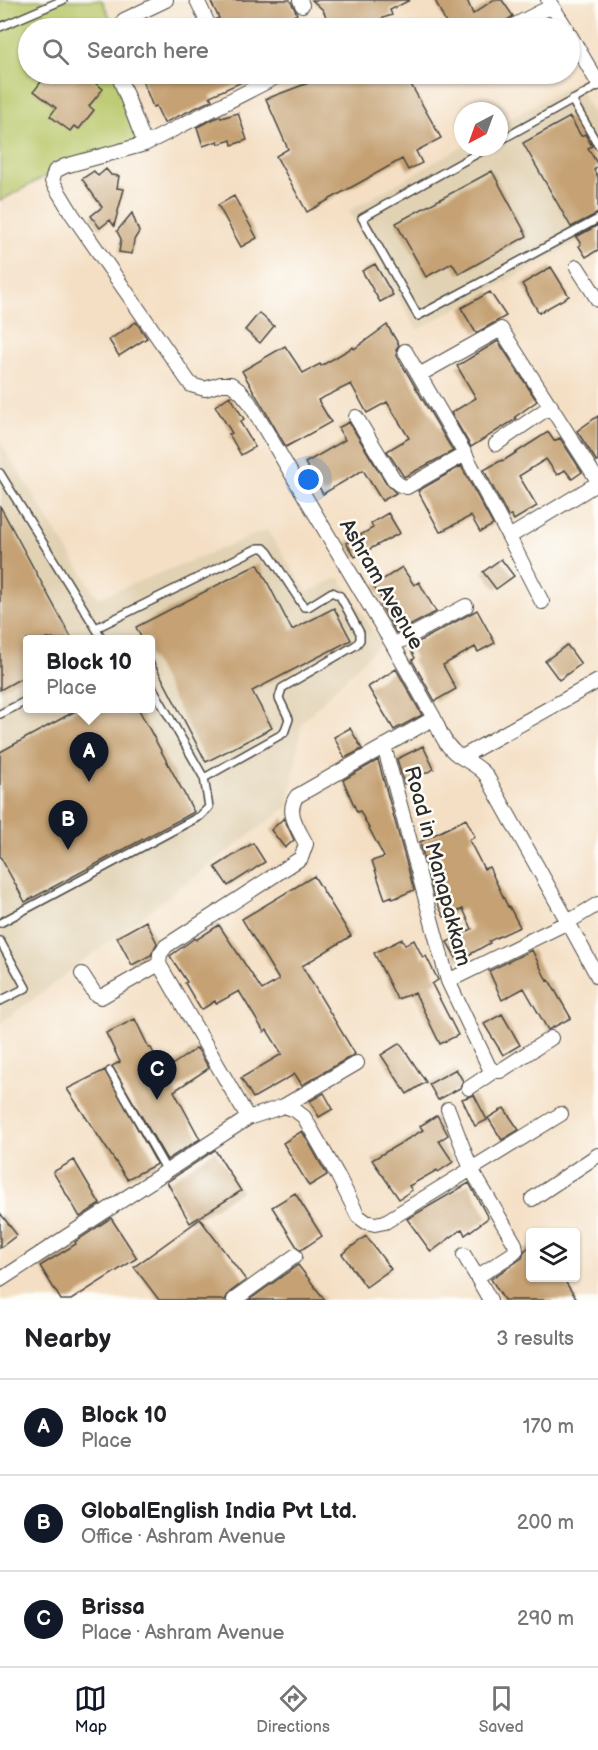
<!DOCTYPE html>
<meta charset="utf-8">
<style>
:root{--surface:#fff;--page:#f6f6f6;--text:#202124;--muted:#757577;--line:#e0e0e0;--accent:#111827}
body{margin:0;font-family:"Balsamiq Sans",sans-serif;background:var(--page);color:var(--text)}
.controls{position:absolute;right:18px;bottom:18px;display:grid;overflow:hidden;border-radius:6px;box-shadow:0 2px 4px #0004}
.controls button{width:54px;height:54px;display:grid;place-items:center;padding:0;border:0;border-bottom:2px solid var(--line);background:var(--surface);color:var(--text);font:30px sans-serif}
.compass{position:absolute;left:454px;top:102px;width:54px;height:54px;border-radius:50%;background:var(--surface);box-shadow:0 2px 4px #0004;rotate:221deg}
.you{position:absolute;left:309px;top:480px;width:21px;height:21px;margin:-15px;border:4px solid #fff;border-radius:50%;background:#1a73e8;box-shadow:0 0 0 9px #1a73e833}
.badge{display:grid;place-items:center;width:39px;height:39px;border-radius:50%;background:var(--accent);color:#fff;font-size:20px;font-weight:700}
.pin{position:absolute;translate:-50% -50px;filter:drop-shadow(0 2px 3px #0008)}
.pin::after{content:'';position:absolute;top:32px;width:21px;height:18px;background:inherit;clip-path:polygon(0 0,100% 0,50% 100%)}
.popup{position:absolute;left:23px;top:635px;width:132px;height:78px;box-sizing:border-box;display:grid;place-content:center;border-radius:6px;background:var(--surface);filter:drop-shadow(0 2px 4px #0005);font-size:20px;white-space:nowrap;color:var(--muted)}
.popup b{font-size:22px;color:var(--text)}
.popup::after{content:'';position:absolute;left:50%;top:100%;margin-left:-12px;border:12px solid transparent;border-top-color:var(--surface)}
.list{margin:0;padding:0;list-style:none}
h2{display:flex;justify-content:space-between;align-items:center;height:78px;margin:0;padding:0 24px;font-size:26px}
h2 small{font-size:20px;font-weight:400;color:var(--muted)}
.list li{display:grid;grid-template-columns:39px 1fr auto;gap:18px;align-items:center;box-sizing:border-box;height:96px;padding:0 24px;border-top:2px solid var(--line)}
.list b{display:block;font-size:22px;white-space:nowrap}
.list p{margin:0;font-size:20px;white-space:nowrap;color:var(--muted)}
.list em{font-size:20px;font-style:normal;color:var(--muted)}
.icon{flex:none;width:33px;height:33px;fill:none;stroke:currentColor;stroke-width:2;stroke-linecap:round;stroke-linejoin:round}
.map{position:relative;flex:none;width:598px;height:1300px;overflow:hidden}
.search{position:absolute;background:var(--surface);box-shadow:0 2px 4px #0004;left:18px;right:18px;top:18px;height:66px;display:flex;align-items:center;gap:15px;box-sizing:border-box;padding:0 21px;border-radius:33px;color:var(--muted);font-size:22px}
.sheet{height:366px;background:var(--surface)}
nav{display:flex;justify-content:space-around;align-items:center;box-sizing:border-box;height:84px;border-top:2px solid var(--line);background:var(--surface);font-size:16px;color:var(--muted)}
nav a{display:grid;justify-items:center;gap:3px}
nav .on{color:var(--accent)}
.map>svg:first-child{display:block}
.built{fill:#e1d2b4;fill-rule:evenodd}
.green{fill:#b9c86b;stroke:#727a4b;stroke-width:1.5}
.building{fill:#c5a173}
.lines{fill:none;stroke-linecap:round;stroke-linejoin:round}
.service-casing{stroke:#494642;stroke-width:10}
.minor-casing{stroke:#494642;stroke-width:16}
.service{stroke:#fff;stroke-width:7}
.minor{stroke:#fff;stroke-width:14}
.labels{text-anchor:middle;stroke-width:5;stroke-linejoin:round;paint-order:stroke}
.street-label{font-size:21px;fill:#2b2b2b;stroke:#fdfcf7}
</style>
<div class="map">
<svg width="598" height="1300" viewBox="0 0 598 1300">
<rect width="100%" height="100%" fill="#fdfcf7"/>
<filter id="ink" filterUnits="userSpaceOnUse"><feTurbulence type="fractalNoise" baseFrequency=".0167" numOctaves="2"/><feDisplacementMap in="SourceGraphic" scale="12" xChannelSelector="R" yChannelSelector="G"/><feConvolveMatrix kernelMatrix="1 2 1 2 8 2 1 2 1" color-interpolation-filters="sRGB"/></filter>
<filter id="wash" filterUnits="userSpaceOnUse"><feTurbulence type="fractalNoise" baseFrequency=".008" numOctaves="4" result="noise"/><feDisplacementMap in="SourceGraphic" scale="24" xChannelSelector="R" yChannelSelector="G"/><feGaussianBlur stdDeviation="1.35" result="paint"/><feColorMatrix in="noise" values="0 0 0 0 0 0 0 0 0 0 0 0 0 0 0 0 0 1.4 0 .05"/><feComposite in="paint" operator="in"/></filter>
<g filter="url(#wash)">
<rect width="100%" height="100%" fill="#f4dfc4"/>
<!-- built -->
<path class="built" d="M575,82l23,39v110l-181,99 -68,-119 114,-65 36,1v-22z
M0,442l98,156 169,-68 40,62 32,-15 42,66 -79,79 -14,84 -288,218zM28,640h122v68h-122z"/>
<!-- green -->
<path class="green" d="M0,0h102l13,28h-87v46h99l18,70 -90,27 -55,30z"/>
<g id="blocks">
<!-- building -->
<path class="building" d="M210,0h80l7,14 -28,14h-50l-3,-9 3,-1z
M312,0h98l-20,10 2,5 -38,13h-23l-8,-18z
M435,0h32l6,14 20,-14h9l11,16 -18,12h-47z
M47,74h17l10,7 6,-7h3l20,15 -14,17 5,4 -15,19 -5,-3 -4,5 -20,-15 6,-8 -22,-17z
M140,74h120l-50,22 2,4 -48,23 -8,-17 -3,1z
M314,74h86l6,9 3,-2 32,57 -25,13 6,12 -14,7 -6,-11 -95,53 -31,-56 12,-7 -22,-50 42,-16 -2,-7z
M238,113l9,27 -15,5 -1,-5 -12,4 -1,-3 -15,5 -6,-19 23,-11 1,2z
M570,117l11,19 4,-2 7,12 -4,2 10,17 -4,5 4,7v36l-27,14 -48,-84z
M106,169l5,6 8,1 -2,12 7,1 -10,37 -4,-6 -10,8 -9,-12 11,-9 -20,-28 12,-8 4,5z
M492,171l35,65 -68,38 -7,-11 -26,14 -30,-54z
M234,196l23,42 -16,9 -23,-42z
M132,213l7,19 -5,8 -2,14 -13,-2 2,-13 -4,-8z
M598,225v25l-12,7 -7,-11 2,-2 -5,-7z
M375,264l18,31 -13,7 -18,-31z
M551,267l18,29 -30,17 -17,-29z
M490,292l16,24 -30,17 -15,-25z
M259,313l15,13 -14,17 -15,-13z
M136,322l11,16 -28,18 -10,-16z
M387,325l12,20 -3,5 1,6 56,95 -49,26 -17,-26 22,-13 -22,-36 -20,11 -16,-29 -33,16 13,22 -45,25 -44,-76 43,-25 18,27 17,-9 1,2 32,-19 1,2z
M498,341l39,60 -22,16 1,2 -45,28 -20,-34 25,-15 -19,-32z
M230,396l14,23 -4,3 15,25 -14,8 -12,-21 3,-1 -17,-27z
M598,416v46h-1l-20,-31z
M349,422l37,61 10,10 -14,8 -19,-31 -40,24 -18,-31 40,-23 -7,-12z
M548,432l6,9 6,-3 22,34 -10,7 -7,-9 -8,5 -11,-16 -27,17 18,30 -23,14 -3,-5 -3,1 -24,-46 18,-10 1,1z
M461,466l32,59 -13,7 -9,-16 -31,16 -22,-41z
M0,506l72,133h-45v36l-27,15z
M388,513l12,20 -45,24 -9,-14 27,-15 -2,-5z
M501,559l13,17 -18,13 -13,-17z
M258,564l34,66 42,-22 17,32 -99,51 20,37 -66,34 -56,-107v-16h-8l-6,-12z
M402,567l12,18 5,-3 17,30 -40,21 -15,-28 4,-2 -12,-17z
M477,610l18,33 -17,9 -3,-5 -32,18 13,24 -21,12 -23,-41 3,-2 -6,-11z
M567,645l14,19 -22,16 -14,-19z
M396,669l26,46 -28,15 -26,-43z
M81,708h57l56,104 -169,90 -25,-46v-104z
M350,728l12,21 -17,9 -11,-21z
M423,746l11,23 -30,15 -7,-25z
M378,760l36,130 -21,9 -1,-3 -7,3 -13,-38 12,-4 -24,-46 -3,1 -14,-32z
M284,818l10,22 -9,8 -14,-18z
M466,819l9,18 -6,3 15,29 5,-2 19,40 1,-1 11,21 -31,14 1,2 -32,18 -11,-19 25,-13 -9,-20 -19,8 -10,-21 -14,-54z
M253,843l12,19 -37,24 -13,-19z
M314,876l37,60 -49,30 53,88 -53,31 -7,-11 -42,24 -12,-20 41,-24 -15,-24 -3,2 -25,-41 -23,13 -1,-3 -14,9 -16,-27 2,-1 -17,-26 25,-18 1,2 23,-15 43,65 17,-10 -37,-61z
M146,921l11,22 -6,12 -19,10 -15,-28z
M402,939l3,6 9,-5 9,18 3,-2 12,24 -6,4 26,51 -18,9 -25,-51 -18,6 -23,-46z
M532,950l15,31 2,-1 22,38 -23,12 -24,-42 -22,12 -13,-29z
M502,1014l18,31 -17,10 -19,-31z
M135,1019l14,29h2l12,23 34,-23 12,20 -35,23 26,48 -33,21 -55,-94 8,-4 -14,-29z
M400,1043l26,39 -19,12 -26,-39z
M456,1069l7,12 -3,7 -22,12 -9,-16z
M105,1070l52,94 -30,15 -60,-90z
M324,1093l9,16 -14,8 -9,-16z
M474,1095l13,25 -12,6 -13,-27z
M504,1108l15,22 -17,10 -14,-22z
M437,1115l11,20 -9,6 14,21 -15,10 -1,-2 -28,16 3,4 -13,9 -27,-39 51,-30 -3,-4z
M302,1131l25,44 -18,11 -26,-43z
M215,1150l26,41 -51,32 -23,-41z
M74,1160l26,44 -20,13 -27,-45z
M469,1183l19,35 -23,17 -3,-6 -31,23 -24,-33z
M295,1193l27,43 -21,14 -4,-3 -25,-40z
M0,1213l17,22 -17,13z
M111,1218l26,40 -66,42h-10l-21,-34 36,-22 -1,-2z
M200,1219l46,61 -17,13 -4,7h-66l-25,-33z
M366,1236l25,33 -25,18 -24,-33z
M531,1246v32h32l14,22h-73l-13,-21 31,-21 3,-8z
M298,1265l27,35h-76z"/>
</g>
</g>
<g filter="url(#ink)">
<use href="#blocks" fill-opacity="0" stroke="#494642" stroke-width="1.5"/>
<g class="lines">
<!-- service casing -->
<g class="service-casing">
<path id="service" d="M0,27l63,-27
M572,100l26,45
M499,141l99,-55
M489,147l-127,71 56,98 180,-97
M0,473l103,167
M96,628l162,-80h6l4,4 36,55h4l24,-15 8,4 20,37v7l-4,5 -74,43 -3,10 10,21 -5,14 -80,45
M0,714l28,-14
M0,923l200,-107 9,-9 -5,-29 -54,-95
M0,941l26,47 -26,13
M110,1071l57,100"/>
</g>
<!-- minor casing -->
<g class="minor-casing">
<path id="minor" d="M197,0l13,28
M300,0l2,5
M548,0l18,28
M124,20l42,-20
M509,28l43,-22
M570,35l28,48
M118,74l27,70
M577,267l21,33
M405,351l60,103
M419,375l82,-46 97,152
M356,417l37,61c4,6 7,8 14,9l58,-33 44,83
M496,444l55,-38
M542,602l-33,-65 89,-54
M393,645l73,-39
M434,718c5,12 10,25 20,34 11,9 23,12 32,23l82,147 30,-18
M384,746l64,235 120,-59 30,55
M462,757l136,-76
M82,974l13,20 6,3 58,-33
M448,981l41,86 5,4h6l51,-33
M469,1088l25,-17
M284,1106l73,-43
M448,1109l23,60 44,75 1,7 -5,4 -34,22 13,23
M248,1118l-89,-154 1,-10 6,-8 135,-88 5,-14c-8,-16 -21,-32 -9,-48l137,-78 -41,-73 -144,-243 -8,-10 -10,-8h-10l-16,5 -14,-4 -119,-171 -20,-33 3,-10 10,-5 80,-22 137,-70
M532,1199l66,-44
M464,1255l13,22
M0,1280l248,-162 36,-12 11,4 9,7 34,59 20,40 8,6 9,2 10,-2 176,-108
M234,1300l61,-44"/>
</g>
<!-- service -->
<use href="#service" class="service"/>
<!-- minor -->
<use href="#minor" class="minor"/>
</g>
</g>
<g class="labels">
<!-- street labels -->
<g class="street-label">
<text transform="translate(382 584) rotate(60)" y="7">Ashram Avenue</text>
<text transform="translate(438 866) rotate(75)" y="7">Road in Manapakkam</text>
</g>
</g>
</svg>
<div class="controls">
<button><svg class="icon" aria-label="layers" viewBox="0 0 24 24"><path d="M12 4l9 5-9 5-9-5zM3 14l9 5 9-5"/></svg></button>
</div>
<svg class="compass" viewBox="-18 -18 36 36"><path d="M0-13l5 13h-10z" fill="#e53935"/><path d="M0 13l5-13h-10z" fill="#757577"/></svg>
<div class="you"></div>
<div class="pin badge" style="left:89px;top:782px">A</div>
<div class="popup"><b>Block 10</b>Place</div>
<div class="pin badge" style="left:68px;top:850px">B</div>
<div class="pin badge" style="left:157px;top:1100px">C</div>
<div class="search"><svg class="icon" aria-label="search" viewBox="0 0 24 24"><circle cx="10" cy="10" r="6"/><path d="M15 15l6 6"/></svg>Search here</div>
</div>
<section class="sheet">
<h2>Nearby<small>3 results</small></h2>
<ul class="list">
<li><span class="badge">A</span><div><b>Block 10</b><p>Place</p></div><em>170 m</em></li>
<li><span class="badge">B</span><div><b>GlobalEnglish India Pvt Ltd.</b><p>Office · Ashram Avenue</p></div><em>200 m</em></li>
<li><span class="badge">C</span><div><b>Brissa</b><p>Place · Ashram Avenue</p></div><em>290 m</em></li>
</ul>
</section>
<nav>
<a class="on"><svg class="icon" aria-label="map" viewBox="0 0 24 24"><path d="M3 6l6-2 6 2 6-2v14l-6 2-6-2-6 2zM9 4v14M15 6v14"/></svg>Map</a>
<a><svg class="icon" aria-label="directions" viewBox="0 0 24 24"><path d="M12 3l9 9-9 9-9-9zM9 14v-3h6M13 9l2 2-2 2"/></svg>Directions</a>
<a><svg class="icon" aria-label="saved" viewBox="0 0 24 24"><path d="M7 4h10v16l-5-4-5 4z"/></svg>Saved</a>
</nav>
